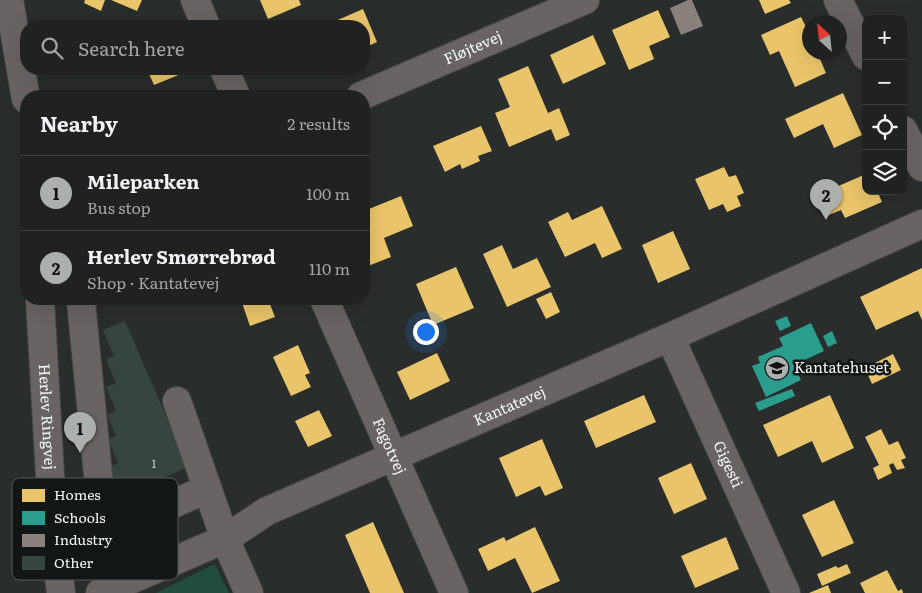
<!DOCTYPE html>
<meta charset="utf-8">
<style>
:root{--surface:#1f2220;--page:#2c2f2d;--text:#f1f3f6;--muted:#a1a4a5;--line:#3c3f3e;--accent:#abb0ae}
body{margin:0;font-family:Literata,serif;background:var(--page);color:var(--text)}
.controls{position:absolute;right:15px;top:15px;display:grid;overflow:hidden;border-radius:10px;box-shadow:0 5px 20px #0002}
.controls button{width:45px;height:45px;display:grid;place-items:center;padding:0;border:0;border-bottom:1px solid var(--line);background:var(--surface);color:var(--text);font:25px sans-serif}
.compass{position:absolute;left:802px;top:15px;width:45px;height:45px;border-radius:50%;background:var(--surface);box-shadow:0 5px 20px #0002;rotate:333deg}
.you{position:absolute;left:425px;top:331px;width:18px;height:18px;margin:-12px;border:4px solid #fff;border-radius:50%;background:#1a73e8;box-shadow:0 0 0 8px #1a73e833}
.badge{display:grid;place-items:center;width:32px;height:32px;border-radius:50%;background:var(--accent);color:#111;font-size:16px;font-weight:700}
.pin{position:absolute;translate:-50% -41px;filter:drop-shadow(0 1px 2px #0008)}
.pin::after{content:'';position:absolute;top:26px;width:18px;height:15px;background:inherit;clip-path:polygon(0 0,100% 0,50% 100%)}
.list{margin:0;padding:0;list-style:none}
h2{display:flex;justify-content:space-between;align-items:center;height:65px;margin:0;padding:0 20px;font-size:21px}
h2 small{font-size:16px;font-weight:400;color:var(--muted)}
.list li{display:grid;grid-template-columns:32px 1fr auto;gap:15px;align-items:center;box-sizing:border-box;height:75px;padding:0 20px;border-top:1px solid var(--line)}
.list b{display:block;font-size:19px;white-space:nowrap}
.list p{margin:0;font-size:16px;white-space:nowrap;color:var(--muted)}
.list em{font-size:16px;font-style:normal;color:var(--muted)}
.icon{flex:none;width:28px;height:28px;fill:none;stroke:currentColor;stroke-width:2;stroke-linecap:round;stroke-linejoin:round}
.map{position:relative;flex:none;width:922px;height:593px;overflow:hidden}
.search{position:absolute;background:var(--surface);box-shadow:0 5px 20px #0002;left:20px;top:20px;width:350px;height:55px;display:flex;align-items:center;gap:12px;box-sizing:border-box;padding:0 18px;border-radius:20px;color:var(--muted);font-size:19px}
.panel{position:absolute;background:var(--surface);box-shadow:0 5px 20px #0002;left:20px;top:90px;width:350px;height:215px;border-radius:20px}
.map>svg:first-child{display:block}
.green{fill:#214c40}
.homes{fill:#e9c46a}
.schools{fill:#2a9d8f}
.industry{fill:#8a817c}
.building{fill:#374541}
.lines{fill:none;stroke-linecap:round;stroke-linejoin:round}
.minor-casing{stroke:#464847;stroke-width:30}
.major-casing{stroke:#464847;stroke-width:30}
.minor{stroke:#696363;stroke-width:28}
.major{stroke:#696463;stroke-width:28}
.labels{text-anchor:middle;stroke-width:5;stroke-linejoin:round;paint-order:stroke}
.number-label{font-size:12px;fill:#c2cac7}
.street-label{font-size:15px;fill:#f1f6f4;stroke:#121615}
.poi-label{font-size:15px;fill:#f1f6f4;stroke:#121615;text-anchor:start}
.key{fill:#121615;stroke:#555958;stroke-width:1}
.key-label{font-size:14px;fill:#f1f6f4}
</style>
<div class="map">
<svg width="922" height="593" viewBox="0 0 922 593">
<rect width="100%" height="100%" fill="#292d2b"/>
<!-- green -->
<path class="green" d="M215,564l14,29h-73z"/>
<!-- homes -->
<path class="homes" d="M85,0h20l-4,11 -17,-8z
M111,0h31l-5,11z
M260,0h39l2,5 -33,14z
M759,0h30l2,3 -26,11z
M363,9l14,33 -13,6v-22h-40z
M658,10l12,27 -21,9 5,13 -25,11 -17,-40z
M801,17l9,18v17h7l9,21 -31,14 -16,-36 -9,4 -9,-20z
M593,35l13,29 -43,20 -13,-29z
M528,66l20,47 11,-5 11,27 -14,6 -5,-12 -42,18 -14,-34 15,-6 -12,-28z
M147,69h37l2,3 -32,13z
M843,93l19,42 -28,13 -11,-24 -29,14 -9,-19z
M481,126l11,25 -14,5 2,5 -18,8 -2,-5 -15,8 -12,-26z
M724,167l5,10 7,-2 8,18 -7,3 4,10 -14,6 -4,-8 -14,6 -14,-31z
M866,174v17h11l5,11 -37,16 -4,-8 -12,5 -9,-21z
M401,196l12,30 -29,12 7,19 -23,9 -4,-11v-44z
M602,206l20,43 -20,9 -7,-15 -30,14 -17,-35 20,-10 4,8z
M673,231l17,38 -32,14 -16,-38z
M502,245l11,24 24,-11 14,29 -44,20 -24,-53z
M456,267l18,41 -41,17 -17,-41z
M922,268v52l-4,-9 -42,19 -16,-33z
M551,292l9,20 -14,7 -10,-20z
M268,299l7,18 -25,9 -9,-26z
M298,345l12,28 -5,2 6,12 -20,9 -18,-39z
M437,353l13,28 -40,19 -13,-28z
M893,354l8,16 -29,14 -7,-16z
M644,395l12,27 -60,26 -12,-27z
M830,395l24,53 -32,15 -10,-22 -34,16 -15,-32z
M319,410l13,26 -24,11 -13,-26z
M881,429l8,16 9,-4 8,17 -5,2 4,8 -8,2 -4,-7 -4,2 3,8 -14,7 -5,-12 6,-3 -14,-28z
M542,439l21,49 -18,8 -5,-10 -24,11 -17,-39z
M691,463l16,36 -33,15 -16,-36z
M834,500l20,43 -32,14 -20,-42z
M373,522l31,71h-34l-25,-58z
M535,527l25,54 -28,12 -17,-35 -27,13 -10,-22 26,-12 2,4z
M726,537l13,32 -44,19 -14,-32z
M847,564l4,9 -29,13 -5,-12 19,-8 2,2z
M887,570l11,21 4,-2 1,4h-38l-5,-10z
M828,585l3,8h-22z"/>
<!-- schools -->
<path class="schools" d="M787,316l4,10 -11,5 -5,-10z
M811,323l13,28 -30,14 7,15 -35,17 -14,-31 8,-3 -2,-6 25,-11 -4,-8z
M832,331l5,12 -9,4 -5,-11z
M792,389l3,7 -36,15 -4,-8z"/>
<!-- industry -->
<path class="industry" d="M688,0h4l11,26 -22,9 -11,-27z"/>
<!-- building -->
<path class="building" d="M125,321l63,146 -66,29 -13,-29 9,-4 -10,-24 8,-3 -9,-21 9,-4 -10,-24 10,-4 -10,-24 8,-3 -11,-26z"/>
<g class="lines">
<!-- minor casing -->
<g class="minor-casing">
<g id="minor">
<path d="M195,0l11,26"/>
<path d="M838,0l28,56"/>
<path d="M224,69l12,27"/>
<path id="s1" d="M361,96l224,-96"/>
<path d="M903,130l19,37"/>
<path id="s2" d="M324,299l130,294"/>
<path d="M81,302l20,203 26,19 80,-35"/>
<path id="s3" d="M670,337l116,256"/>
<path d="M177,401l48,138 24,54"/>
<path id="s4" d="M100,593l125,-54 42,-28 403,-174 252,-113"/>
</g>
</g>
<!-- major casing -->
<g class="major-casing">
<g id="major">
<path d="M9,0l17,99"/>
<path id="s5" d="M40,299l13,229 8,65"/>
</g>
</g>
<!-- minor -->
<use href="#minor" class="minor"/>
<!-- major -->
<use href="#major" class="major"/>
</g>
<!-- icons -->
<defs>
<g id="school-disc" transform="scale(1.25)"><circle r="9.5" fill="#abb0ae" stroke="#121615"/><path d="M0-5L7-2L0 1L-7-2ZM-4 1L0 2.5L4 1V4Q0 6-4 4Z" fill="#111"/></g>
</defs>
<g fill-rule="evenodd">
<use href="#school-disc" x="777" y="368"/>
</g>
<g class="labels">
<!-- number labels -->
<g class="number-label">
<text x="154" y="468">1</text>
</g>
<!-- street labels -->
<g class="street-label">
<text dy="5" stroke="none"><textPath href="#s1" startOffset="122">Fløjtevej</textPath></text>
<text dy="5" stroke="none"><textPath href="#s4" startOffset="451">Kantatevej</textPath></text>
<text dy="5" stroke="none"><textPath href="#s5" startOffset="118">Herlev Ringvej</textPath></text>
<text dy="5" stroke="none"><textPath href="#s2" startOffset="161">Fagotvej</textPath></text>
<text dy="5" stroke="none"><textPath href="#s3" startOffset="140">Gigesti</textPath></text>
</g>
<!-- poi labels -->
<g class="poi-label">
<text x="794" y="373">Kantatehuset</text>
</g>
</g>
<!-- legend -->
<rect x="12" y="478" width="166" height="102" rx="8" class="key"/>
<rect x="22" y="489" width="23" height="13" fill="#e9c46a"/>
<rect x="22" y="511" width="23" height="14" fill="#2a9d8f"/>
<rect x="22" y="534" width="23" height="13" fill="#8a817c"/>
<rect x="22" y="556" width="23" height="14" fill="#374541"/>
<g class="key-label">
<text x="54" y="500">Homes</text>
<text x="54" y="523">Schools</text>
<text x="54" y="545">Industry</text>
<text x="54" y="568">Other</text>
</g>
</svg>
<div class="controls">
<button>+</button>
<button>−</button>
<button><svg class="icon" aria-label="locate" viewBox="0 0 24 24"><circle cx="12" cy="12" r="6"/><path d="M12 2v4M12 18v4M2 12h4M18 12h4"/></svg></button>
<button><svg class="icon" aria-label="layers" viewBox="0 0 24 24"><path d="M12 4l9 5-9 5-9-5zM3 14l9 5 9-5"/></svg></button>
</div>
<svg class="compass" viewBox="-18 -18 36 36"><path d="M0-13l5 13h-10z" fill="#e53935"/><path d="M0 13l5-13h-10z" fill="#a1a4a5"/></svg>
<div class="you"></div>
<div class="pin badge" style="left:80px;top:453px">1</div>
<div class="pin badge" style="left:826px;top:220px">2</div>
<div class="search"><svg class="icon" aria-label="search" viewBox="0 0 24 24"><circle cx="10" cy="10" r="6"/><path d="M15 15l6 6"/></svg>Search here</div>
<section class="panel">
<h2>Nearby<small>2 results</small></h2>
<ul class="list">
<li><span class="badge">1</span><div><b>Mileparken</b><p>Bus stop</p></div><em>100 m</em></li>
<li><span class="badge">2</span><div><b>Herlev Smørrebrød</b><p>Shop · Kantatevej</p></div><em>110 m</em></li>
</ul>
</section>
</div>
